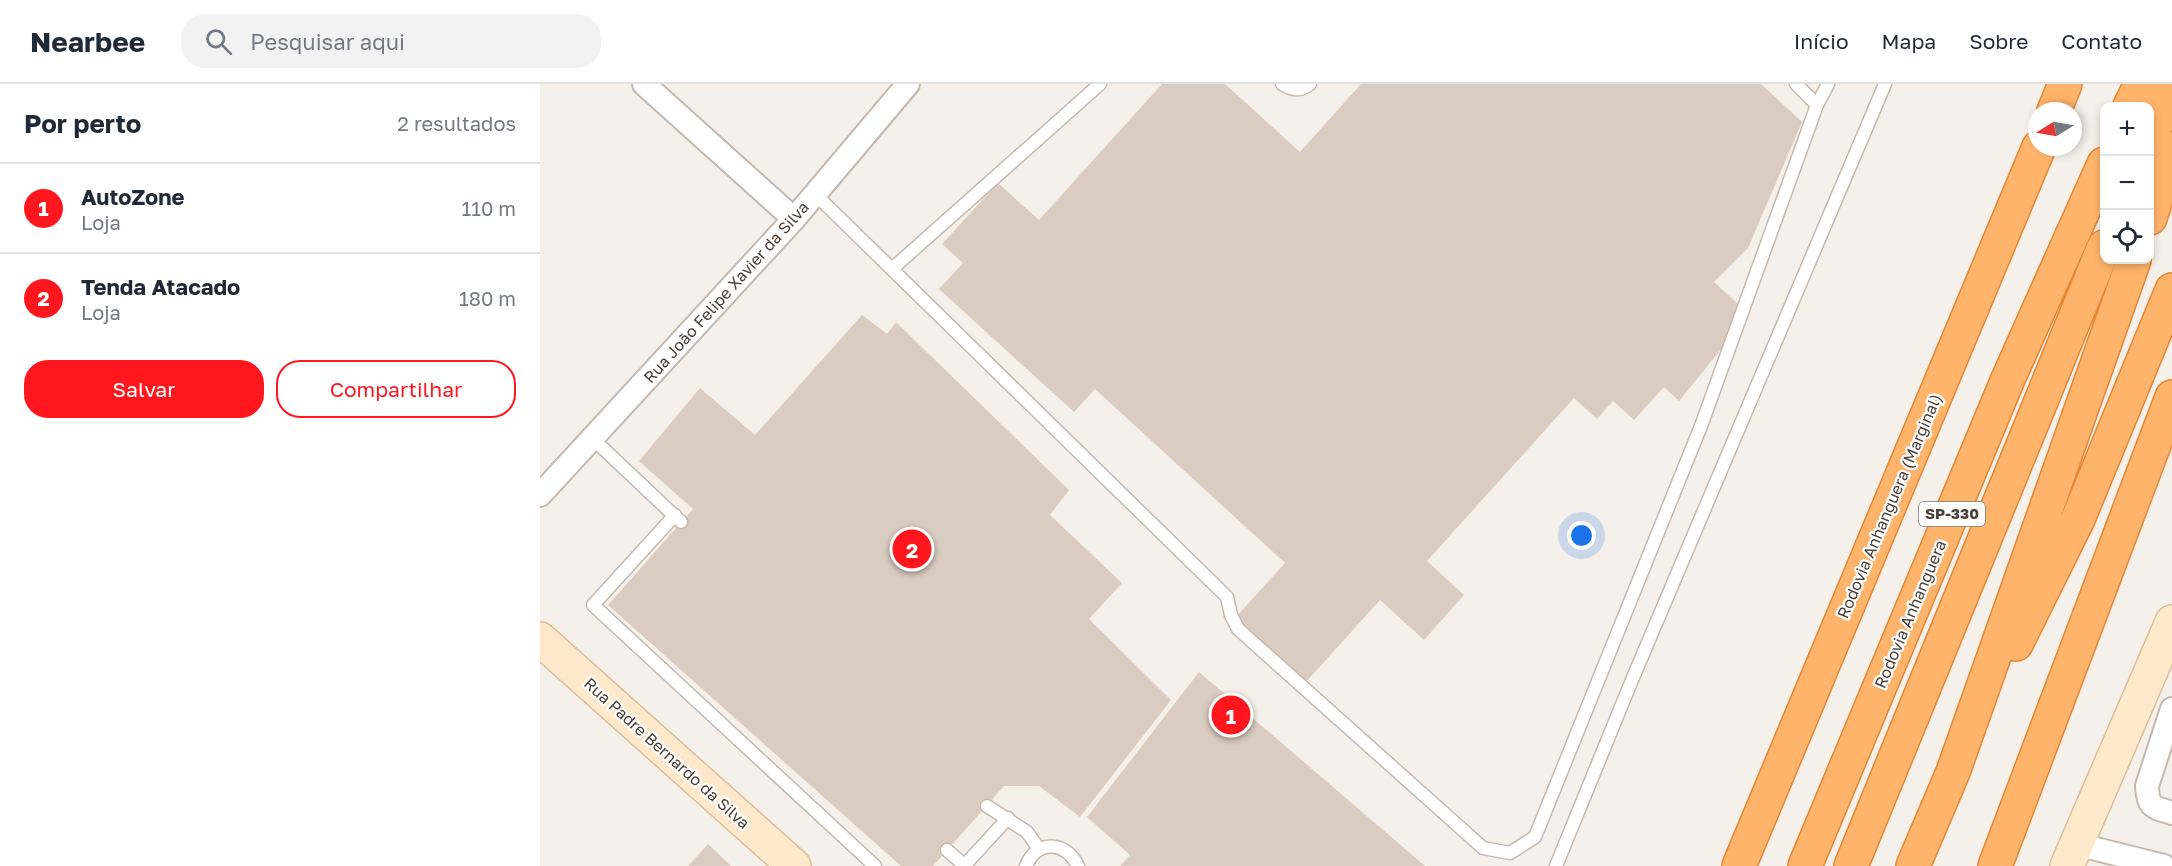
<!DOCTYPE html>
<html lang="pt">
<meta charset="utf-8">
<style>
:root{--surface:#fff;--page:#f2f2f3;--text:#1f2937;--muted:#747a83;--line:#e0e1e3;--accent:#ff171d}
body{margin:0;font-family:"Golos Text",sans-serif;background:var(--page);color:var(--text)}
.controls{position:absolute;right:18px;top:18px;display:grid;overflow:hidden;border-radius:12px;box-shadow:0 3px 9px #0003}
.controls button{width:54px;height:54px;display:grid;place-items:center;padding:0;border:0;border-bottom:2px solid var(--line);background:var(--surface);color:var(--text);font:30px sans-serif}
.compass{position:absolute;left:1488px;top:18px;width:54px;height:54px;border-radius:50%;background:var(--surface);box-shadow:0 3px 9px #0003;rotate:259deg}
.you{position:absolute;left:1042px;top:452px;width:21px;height:21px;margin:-15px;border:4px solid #fff;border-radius:50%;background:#1a73e8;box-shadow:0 0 0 9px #1a73e833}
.badge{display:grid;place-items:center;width:39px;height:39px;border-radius:50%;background:var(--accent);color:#fff;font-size:20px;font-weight:700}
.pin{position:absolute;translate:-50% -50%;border:3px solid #fff;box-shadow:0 2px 6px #0006}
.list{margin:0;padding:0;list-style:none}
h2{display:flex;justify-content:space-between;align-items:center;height:78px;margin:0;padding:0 24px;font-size:26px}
h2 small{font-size:20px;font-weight:400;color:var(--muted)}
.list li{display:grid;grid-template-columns:39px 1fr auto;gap:18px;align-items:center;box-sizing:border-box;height:90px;padding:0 24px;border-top:2px solid var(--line)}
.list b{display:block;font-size:22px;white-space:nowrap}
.list p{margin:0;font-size:20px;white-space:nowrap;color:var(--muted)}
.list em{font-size:20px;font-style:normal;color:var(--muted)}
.actions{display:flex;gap:12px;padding:18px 24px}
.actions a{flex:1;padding:14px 0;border:2px solid var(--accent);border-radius:24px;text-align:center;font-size:21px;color:var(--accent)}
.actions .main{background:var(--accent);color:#fff}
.icon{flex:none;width:33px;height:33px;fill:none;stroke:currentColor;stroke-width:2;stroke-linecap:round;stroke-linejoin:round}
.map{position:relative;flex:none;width:1632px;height:782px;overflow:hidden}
header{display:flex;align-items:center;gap:36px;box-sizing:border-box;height:84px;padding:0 30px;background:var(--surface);border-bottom:2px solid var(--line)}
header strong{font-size:28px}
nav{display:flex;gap:33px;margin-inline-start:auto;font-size:21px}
.search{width:420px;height:54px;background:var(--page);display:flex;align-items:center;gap:15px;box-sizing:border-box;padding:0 21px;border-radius:24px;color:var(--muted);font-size:22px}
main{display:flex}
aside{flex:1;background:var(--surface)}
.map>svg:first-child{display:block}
.building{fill:#dbccc1}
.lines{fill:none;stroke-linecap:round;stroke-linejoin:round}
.lane-casing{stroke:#c5b9ae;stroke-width:15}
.street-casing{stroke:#c5b9ae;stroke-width:26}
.secondary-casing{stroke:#dbbe99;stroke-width:36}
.highway-casing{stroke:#e68533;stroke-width:36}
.lane{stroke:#fff;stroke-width:12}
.street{stroke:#fff;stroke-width:22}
.secondary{stroke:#ffe9ca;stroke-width:33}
.highway{stroke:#ffb46b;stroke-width:33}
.labels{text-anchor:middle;stroke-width:4.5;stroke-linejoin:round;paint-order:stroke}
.shield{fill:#fff;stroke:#807973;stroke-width:1.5}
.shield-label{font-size:15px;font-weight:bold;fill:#4a3f37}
.street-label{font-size:16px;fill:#4a3f37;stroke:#fff}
</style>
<header>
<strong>Nearbee</strong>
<div class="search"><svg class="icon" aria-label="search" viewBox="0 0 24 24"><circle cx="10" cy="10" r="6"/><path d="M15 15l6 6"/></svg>Pesquisar aqui</div>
<nav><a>Início</a><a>Mapa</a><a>Sobre</a><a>Contato</a></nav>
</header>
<main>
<aside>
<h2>Por perto<small>2 resultados</small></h2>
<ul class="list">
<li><span class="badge">1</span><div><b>AutoZone</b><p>Loja</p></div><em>110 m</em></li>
<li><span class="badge">2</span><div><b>Tenda Atacado</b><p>Loja</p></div><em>180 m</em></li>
</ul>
<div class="actions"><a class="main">Salvar</a><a>Compartilhar</a></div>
</aside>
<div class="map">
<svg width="1632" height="782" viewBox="0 0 1632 782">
<rect width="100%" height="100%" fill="#f5f0ea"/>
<!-- building -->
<path class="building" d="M622,0h63l75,68 61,-68h400l41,38 -54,126 -34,34 26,24 -17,41 -44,54 -15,-14 -30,33 -21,-19 -16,18 -23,-21 -147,163 37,34 -40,45 -44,-40 -74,82 -70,-65 49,-54 -190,-174 -21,23 -135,-123 24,-26 -21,-19 56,-61 41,37z
M322,231l25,19 9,-12 173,168 -19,25 72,68 -33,36 82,81 -91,117 -41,-31h-35l-71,80h-32l-293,-261 85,-96 -54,-48 61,-73 55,47z
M659,588l226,194h-305l10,-11 -43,-38z
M168,760l23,22h-43z"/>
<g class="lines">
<!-- lane casing -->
<g class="lane-casing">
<path id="lane" d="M742,0c10,6 18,8 28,0
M1256,0l21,21
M275,110l412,403 4,18 7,14 245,219 27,5 25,-16 166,-411 116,-321 11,-21
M353,184l207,-184
M52,354l89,84
M135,431l-82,90 282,261
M447,722l40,26 12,17
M407,766l17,15
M424,782l44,-48
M486,782c11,-27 40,-25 52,0
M1016,782l76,-186 253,-596"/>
</g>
<!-- street casing -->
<g class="street-casing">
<path id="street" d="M104,0l150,135
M0,411l254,-276 114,-135
M1632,625l-25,77c1,22 6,21 25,27
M1536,760l88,22"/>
</g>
<!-- secondary casing -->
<g class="secondary-casing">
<path id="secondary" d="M0,555l254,227
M1527,782l105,-244"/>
</g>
<!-- highway casing -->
<g class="highway-casing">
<path id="highway" d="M1590,22l11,-22
M1514,27l11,-27
M1610,55l22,-53
M1610,134l22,-69
M1476,560l62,-125 94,-229
M1199,782l300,-719
M1265,782l203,-487 96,-215
M1311,782l253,-619
M1373,782l40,-94 181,-512
M1455,782l177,-469"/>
</g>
<!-- lane -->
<use href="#lane" class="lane"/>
<!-- street -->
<use href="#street" class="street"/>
<!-- secondary -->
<use href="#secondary" class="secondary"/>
<!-- highway -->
<use href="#highway" class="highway"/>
</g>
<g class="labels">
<!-- shield labels -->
<rect class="shield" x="1379" y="418" width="66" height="24" rx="4.5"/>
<g class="shield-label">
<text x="1412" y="435">SP-330</text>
</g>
<!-- street labels -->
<g class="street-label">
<text transform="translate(186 208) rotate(-48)" y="6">Rua João Felipe Xavier da Silva</text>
<text transform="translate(1349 422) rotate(-67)" y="6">Rodovia Anhanguera (Marginal)</text>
<text transform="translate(1370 530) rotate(-67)" y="6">Rodovia Anhanguera</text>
<text transform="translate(127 669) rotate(42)" y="6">Rua Padre Bernardo da Silva</text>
</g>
</g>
</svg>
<div class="controls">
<button>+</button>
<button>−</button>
<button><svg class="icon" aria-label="locate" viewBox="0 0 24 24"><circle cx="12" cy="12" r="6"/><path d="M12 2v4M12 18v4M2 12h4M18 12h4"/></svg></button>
</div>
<svg class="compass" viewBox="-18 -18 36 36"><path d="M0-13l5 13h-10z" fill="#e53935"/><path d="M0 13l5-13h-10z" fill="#747a83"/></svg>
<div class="you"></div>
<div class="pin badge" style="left:691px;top:631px">1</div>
<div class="pin badge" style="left:372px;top:465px">2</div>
</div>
</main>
